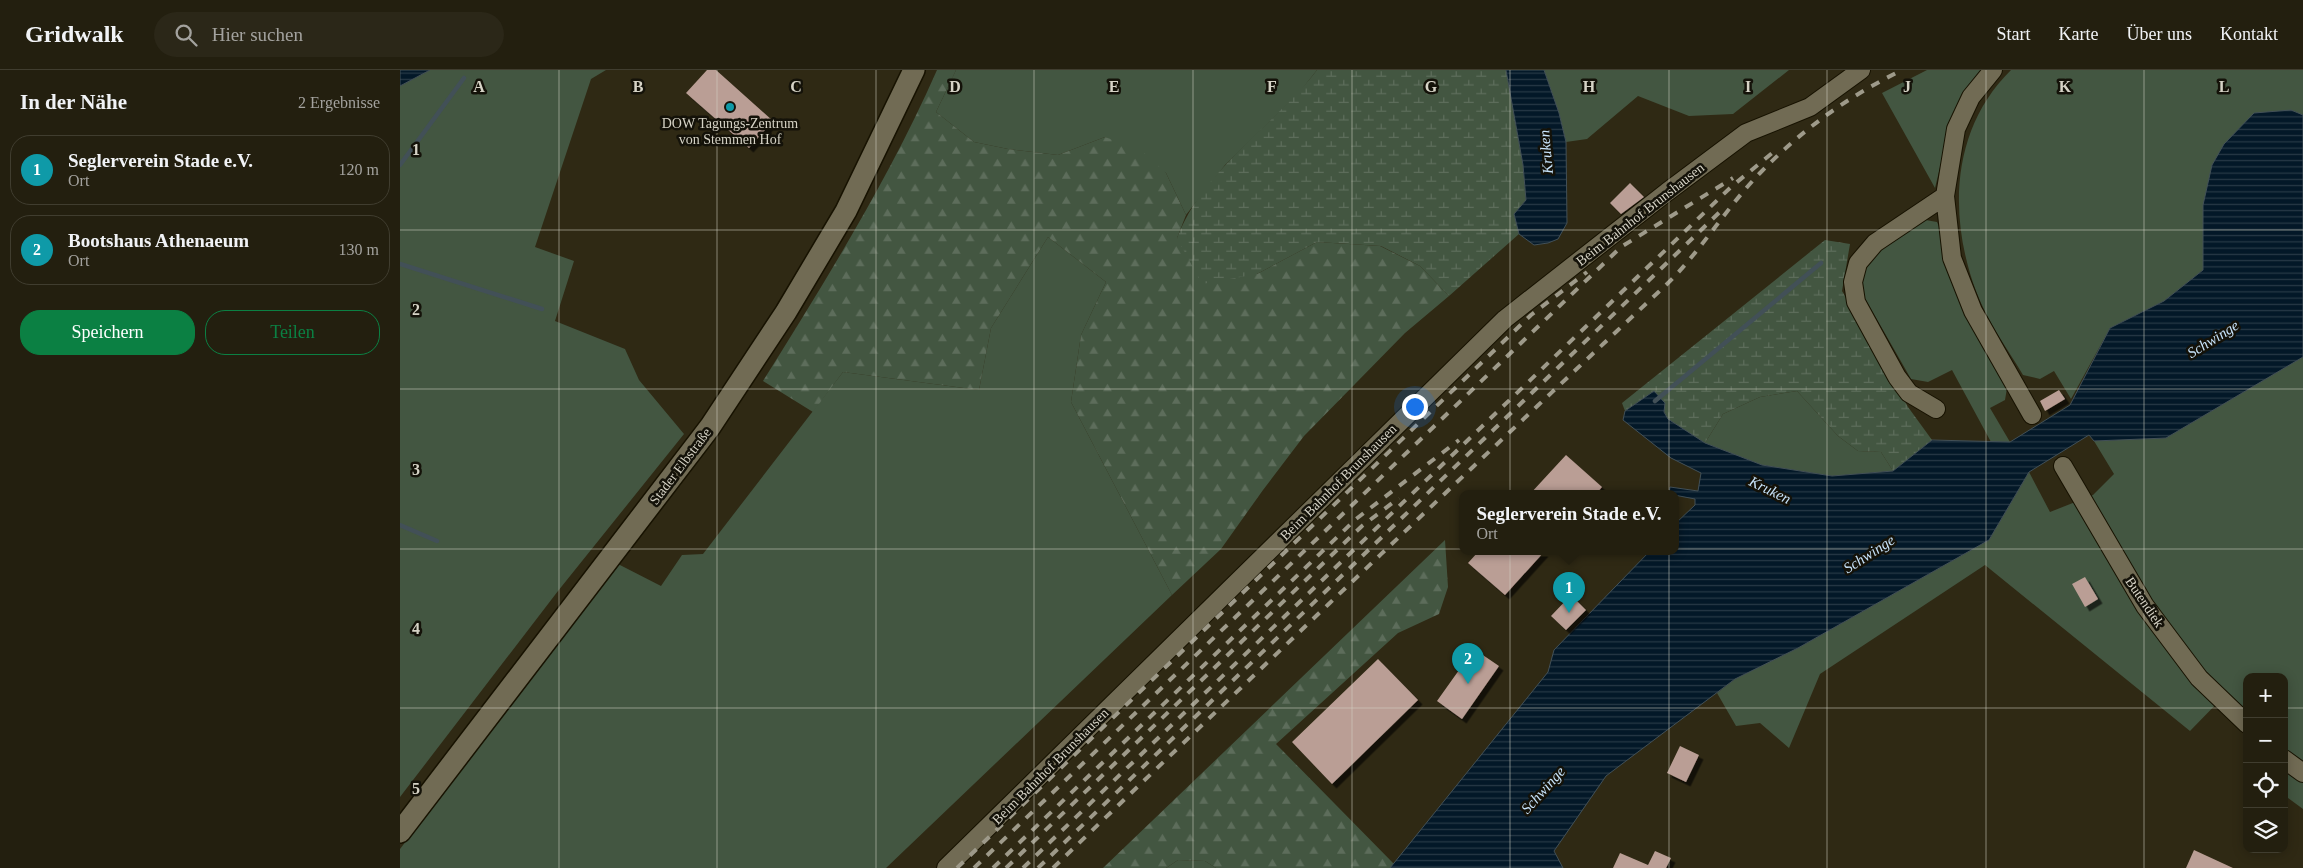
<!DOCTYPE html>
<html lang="de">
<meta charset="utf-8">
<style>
:root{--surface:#231f0f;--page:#2b2718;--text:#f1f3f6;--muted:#a3a29e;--line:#403d2f;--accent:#0b8043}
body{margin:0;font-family:Georgia,serif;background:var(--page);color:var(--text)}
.controls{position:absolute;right:15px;bottom:15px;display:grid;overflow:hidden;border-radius:10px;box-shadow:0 2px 12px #0003}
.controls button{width:45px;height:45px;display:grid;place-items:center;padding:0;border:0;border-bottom:1px solid var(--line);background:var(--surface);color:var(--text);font:25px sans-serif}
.you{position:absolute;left:1014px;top:336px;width:18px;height:18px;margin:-12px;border:4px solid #fff;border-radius:50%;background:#1a73e8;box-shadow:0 0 0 8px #1a73e833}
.badge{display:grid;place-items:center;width:32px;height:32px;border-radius:50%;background:var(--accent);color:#fff;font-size:16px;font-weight:700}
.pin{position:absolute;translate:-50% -41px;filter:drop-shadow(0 1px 2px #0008)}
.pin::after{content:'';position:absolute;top:26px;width:18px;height:15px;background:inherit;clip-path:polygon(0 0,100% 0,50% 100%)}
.popup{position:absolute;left:1059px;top:420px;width:220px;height:65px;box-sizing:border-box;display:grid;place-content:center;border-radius:10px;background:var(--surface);filter:drop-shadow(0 1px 4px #0005);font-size:16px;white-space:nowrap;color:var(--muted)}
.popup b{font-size:19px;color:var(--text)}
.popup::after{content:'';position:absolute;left:50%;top:100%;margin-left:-10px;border:10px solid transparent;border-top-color:var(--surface)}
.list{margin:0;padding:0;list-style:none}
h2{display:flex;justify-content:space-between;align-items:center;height:65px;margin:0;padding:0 20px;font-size:21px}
h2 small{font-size:16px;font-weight:400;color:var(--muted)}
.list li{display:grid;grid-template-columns:32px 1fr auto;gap:15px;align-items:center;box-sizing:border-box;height:70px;margin:0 10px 10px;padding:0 10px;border:1px solid var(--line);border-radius:20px}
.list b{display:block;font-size:19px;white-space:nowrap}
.list p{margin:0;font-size:16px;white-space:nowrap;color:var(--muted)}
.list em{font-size:16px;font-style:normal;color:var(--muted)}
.actions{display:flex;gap:10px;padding:15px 20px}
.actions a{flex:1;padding:11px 0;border:1px solid var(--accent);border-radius:20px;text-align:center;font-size:18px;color:var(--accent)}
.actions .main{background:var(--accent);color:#fff}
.icon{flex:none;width:28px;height:28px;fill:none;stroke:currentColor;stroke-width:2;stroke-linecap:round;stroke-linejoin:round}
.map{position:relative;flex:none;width:1903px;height:798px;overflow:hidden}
header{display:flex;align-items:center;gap:30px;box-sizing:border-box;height:70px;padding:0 25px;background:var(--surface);border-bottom:1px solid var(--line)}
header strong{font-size:24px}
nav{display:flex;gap:28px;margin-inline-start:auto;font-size:18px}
.search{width:350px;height:45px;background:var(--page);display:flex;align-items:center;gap:12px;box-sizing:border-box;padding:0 18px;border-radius:28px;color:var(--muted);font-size:19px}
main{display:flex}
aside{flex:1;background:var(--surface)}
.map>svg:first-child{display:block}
.grass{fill:#435641}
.forest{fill:url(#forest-firs)}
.wetland{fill:url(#wetland-marsh)}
.water{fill:url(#water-rules);stroke:#425057}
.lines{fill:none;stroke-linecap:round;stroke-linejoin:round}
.stream{stroke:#425057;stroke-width:4.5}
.building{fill:#ba9e95;filter:url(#shadow)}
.minor-casing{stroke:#171201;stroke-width:20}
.tertiary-casing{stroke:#171201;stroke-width:24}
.minor{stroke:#716b54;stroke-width:18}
.tertiary{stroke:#716b54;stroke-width:21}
.rail{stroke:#9e9a8a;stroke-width:4;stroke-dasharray:9 9;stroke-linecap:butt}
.grid{fill:none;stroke:#d6d3c6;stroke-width:1;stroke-opacity:0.55}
.culture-dot{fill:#0f9aa8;stroke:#141209;stroke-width:2}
.labels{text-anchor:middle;stroke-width:5;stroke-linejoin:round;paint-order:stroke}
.poi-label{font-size:14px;fill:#d6d3c6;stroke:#141209}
.street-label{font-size:14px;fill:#d6d3c6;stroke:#141209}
.water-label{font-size:15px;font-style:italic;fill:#c8e4fb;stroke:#141209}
.grid-label{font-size:16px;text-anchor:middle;font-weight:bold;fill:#d6d3c6;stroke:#141209;stroke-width:5;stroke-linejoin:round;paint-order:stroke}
</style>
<header>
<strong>Gridwalk</strong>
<div class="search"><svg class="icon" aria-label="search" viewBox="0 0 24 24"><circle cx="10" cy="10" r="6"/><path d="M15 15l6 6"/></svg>Hier suchen</div>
<nav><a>Start</a><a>Karte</a><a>Über uns</a><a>Kontakt</a></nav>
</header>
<main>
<aside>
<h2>In der Nähe<small>2 Ergebnisse</small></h2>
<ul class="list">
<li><span class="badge" style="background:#0f9aa8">1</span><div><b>Seglerverein Stade e.V.</b><p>Ort</p></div><em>120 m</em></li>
<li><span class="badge" style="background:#0f9aa8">2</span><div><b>Bootshaus Athenaeum</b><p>Ort</p></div><em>130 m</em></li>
</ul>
<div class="actions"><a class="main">Speichern</a><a>Teilen</a></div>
</aside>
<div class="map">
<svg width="1903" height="798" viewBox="0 0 1903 798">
<defs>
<pattern id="forest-firs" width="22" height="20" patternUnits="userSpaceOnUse" patternTransform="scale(1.25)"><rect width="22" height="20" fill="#435641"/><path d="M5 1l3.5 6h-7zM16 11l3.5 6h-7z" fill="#5d6d5b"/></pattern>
<pattern id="wetland-marsh" width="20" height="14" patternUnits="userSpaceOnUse" patternTransform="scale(1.25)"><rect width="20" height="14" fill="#435641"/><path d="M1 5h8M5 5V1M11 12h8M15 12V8" fill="none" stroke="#5d6d5b"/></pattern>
<pattern id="water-rules" width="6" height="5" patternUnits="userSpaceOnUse" patternTransform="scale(1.25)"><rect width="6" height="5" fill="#031828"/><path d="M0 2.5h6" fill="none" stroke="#273946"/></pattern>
<filter id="shadow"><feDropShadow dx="4.5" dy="4.5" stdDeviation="0" flood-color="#0009"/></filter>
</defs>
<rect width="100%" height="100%" fill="#2f2914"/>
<!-- grass -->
<path class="grass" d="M30,0h176l-15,9 -56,168 39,14 -19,60 70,28 14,31 45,54 -126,157 -158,206v-711z
M556,0h361l-19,24 -73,71 -39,50 -20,-42 -61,-36 -47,18 -50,-6 -34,-7 -38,-30z
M1144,0h245l-56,44 -44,2 -51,-20 -51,43 -21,3 -7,-29z
M1527,0h55l-18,21 -12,27 -17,70 -53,-95z
M1611,0h292v45l-12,-5 -88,95v65l-39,31 -54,27 -39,71 -17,-28 -14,8 -17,-4c-16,-27 -36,-54 -47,-84 -28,-75 -25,-162 35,-221z
M1520,149l17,3 71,160 -3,18 -15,8 20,34h-19l-39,-72 -24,12 -17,-3 -48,-84 -2,-17 9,-20z
M648,167l58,45 -25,53 -10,67 101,193 -286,273h-486v-19l218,-285 43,22 21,-31 21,-1 140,-182 136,18 12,-62z
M1903,287v452l-19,-14v-118h-37v35l-20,-19 -37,38 -205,-166 -165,109 -31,74 -29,-25 -24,3 -19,-33 18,-14 63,-31 191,-108 40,-68 21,40 43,-17 21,-21 -20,-33 72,-3z
M1397,321l41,45 20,15 23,1 12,19 -61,5 -70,-11 -57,-22 18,-29 37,-17z
M778,790l27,1 11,7h-50z"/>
<!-- forest -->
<path class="forest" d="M537,0h19l-20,42 38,30 34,7 50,6 47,-18 37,14 24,22 20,42 -9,23 80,36 60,-32 63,4 40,20 29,30 -44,37 -101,103 -41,54 -42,59 -49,46 -101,-193 10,-67 25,-53 -58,-45 -57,91 -12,62 -136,-18 -30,40 -50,-31c63,-101 126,-202 174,-311z
M1045,470l3,47 -9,27 -41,19 -122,111 118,120 -4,4h-174l-11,-7 -27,-1 -12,8h-63z"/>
<!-- wetland -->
<path class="wetland" d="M917,0h189l17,95 3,35 -12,14 5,20 -70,62 -29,-30 -39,-20 -64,-4 -60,32 -55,10 -25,-46c26,-69 96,-111 140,-168z
M1425,170l25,4 -8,47 66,116 24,33 -39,31 -12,-19 -23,-1 -20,-15 -41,-45 -37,6 -37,17 -18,29 -37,-24 -14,-28 -29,20 -3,-8z"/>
<!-- water -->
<path class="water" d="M0,0h30l-30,16z
M1106,0h38l15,43 7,29 1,81 -9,16 -10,4 -14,2 -15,-11 -5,-20 12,-14 -3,-35z
M1891,40l12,5v242l-137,81 -72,3 -5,-6 -60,37 -40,68 -191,108 -63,31 -129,97 -52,75 9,17h-173l158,-196 6,-22 95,-98h26v-28l20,-19v-6l-26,-5 1,-7 28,4 3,-18 -30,-15 -48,-38 2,-9 29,-20 11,12 -1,9 4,7 37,24 57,22 70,11 61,-5 39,-31 78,2 60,-37 40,-77 54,-27 39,-31v-65l9,-40 12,-21 30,-31z"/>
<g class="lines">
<!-- stream -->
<path class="stream" d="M0,95l64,-87
M0,194l142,45
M1255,331l166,-138
M0,455l37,16"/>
</g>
<!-- building -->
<path class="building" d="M307,0h9l57,51 -24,27 -63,-55z
M1230,113l14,14 -23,17 -11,-11z
M1659,320l6,9 -20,12 -5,-10z
M1166,385l36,32 -6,7h-66z
M1078,482h66l-39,43 -37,-32z
M1685,507l13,22 -13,8 -13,-23z
M1171,525l15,15 -20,20 -15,-14z
M1074,579l25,17 -37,53 -25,-18z
M978,589l40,41 -86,84 -40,-42z
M1280,676l19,9 -13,27 -19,-9z
M1794,780l39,18h-47z
M1255,781l16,7 -5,10h-53l7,-15 28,12z"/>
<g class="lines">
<!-- minor casing -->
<g class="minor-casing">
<path id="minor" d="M1593,0l-22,27 -15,32 -11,67 7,62 21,53 59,104
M1536,339l-27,-16 -12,-16 -41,-75 -3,-20 5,-19 17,-20 70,-47
M1663,396l82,140 54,72 48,46
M1884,689l19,14
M546,798l559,-549 162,-127 79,-59 64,-26 51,-37"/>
</g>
<!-- tertiary casing -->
<g class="tertiary-casing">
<path id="tertiary" d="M0,762l310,-405 76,-115 60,-101 68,-141"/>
</g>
<!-- minor -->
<use href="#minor" class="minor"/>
<!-- tertiary -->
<use href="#tertiary" class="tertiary"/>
<!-- rail -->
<path class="rail" d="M557,798l574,-553 56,-43
M574,798l647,-621 112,-69
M593,798l363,-349 103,-79
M606,798l356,-342 37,-28
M623,798l708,-681 46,-38
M638,798l687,-661
M653,798c203,-195 407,-390 613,-583 35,-34 60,-77 94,-112 44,-45 86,-75 142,-103"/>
</g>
<!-- grid -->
<path class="grid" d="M159,0v798M317,0v798M476,0v798M634,0v798M793,0v798M952,0v798M1110,0v798M1269,0v798M1427,0v798M1586,0v798M1744,0v798M0,160h1903M0,319h1903M0,479h1903M0,638h1847M1884,638h19"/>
<!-- markers -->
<circle class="culture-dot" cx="330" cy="37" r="5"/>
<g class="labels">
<!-- poi labels -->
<g class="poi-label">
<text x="330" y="58">DOW Tagungs-Zentrum<tspan x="330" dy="16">von Stemmen Hof</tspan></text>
</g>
<!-- street labels -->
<g class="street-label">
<text transform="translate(1240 144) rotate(-38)" y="5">Beim Bahnhof Brunshausen</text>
<text transform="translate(280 396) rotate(-53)" y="5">Stader Elbstraße</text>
<text transform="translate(938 412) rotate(-45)" y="5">Beim Bahnhof Brunshausen</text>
<text transform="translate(1745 532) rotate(56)" y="5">Butendiek</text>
<text transform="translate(650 696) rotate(-45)" y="5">Beim Bahnhof Brunshausen</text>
</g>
<!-- water labels -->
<g class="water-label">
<text transform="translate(1146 82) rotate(-95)" y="5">Kruken</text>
<text transform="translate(1813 269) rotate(-32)" y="5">Schwinge</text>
<text transform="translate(1370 420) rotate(26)" y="5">Kruken</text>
<text transform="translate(1469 484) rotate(-33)" y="5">Schwinge</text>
<text transform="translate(1143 720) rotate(-48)" y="5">Schwinge</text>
</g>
</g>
<g class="grid-label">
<text x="79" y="22">A</text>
<text x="238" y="22">B</text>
<text x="396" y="22">C</text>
<text x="555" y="22">D</text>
<text x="714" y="22">E</text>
<text x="872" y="22">F</text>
<text x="1031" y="22">G</text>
<text x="1189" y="22">H</text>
<text x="1348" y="22">I</text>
<text x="1507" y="22">J</text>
<text x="1665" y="22">K</text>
<text x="1824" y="22">L</text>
<text x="16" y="85">1</text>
<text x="16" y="245">2</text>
<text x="16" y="405">3</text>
<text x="16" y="564">4</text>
<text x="16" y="724">5</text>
</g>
</svg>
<div class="controls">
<button>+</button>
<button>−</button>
<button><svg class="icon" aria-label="locate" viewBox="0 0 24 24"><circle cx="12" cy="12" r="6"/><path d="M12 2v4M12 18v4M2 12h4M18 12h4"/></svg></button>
<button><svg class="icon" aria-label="layers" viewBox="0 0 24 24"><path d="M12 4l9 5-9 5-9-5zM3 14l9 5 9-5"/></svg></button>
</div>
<div class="you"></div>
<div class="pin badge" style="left:1169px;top:543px;background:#0f9aa8">1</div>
<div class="popup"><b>Seglerverein Stade e.V.</b>Ort</div>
<div class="pin badge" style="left:1068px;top:614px;background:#0f9aa8">2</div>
</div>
</main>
